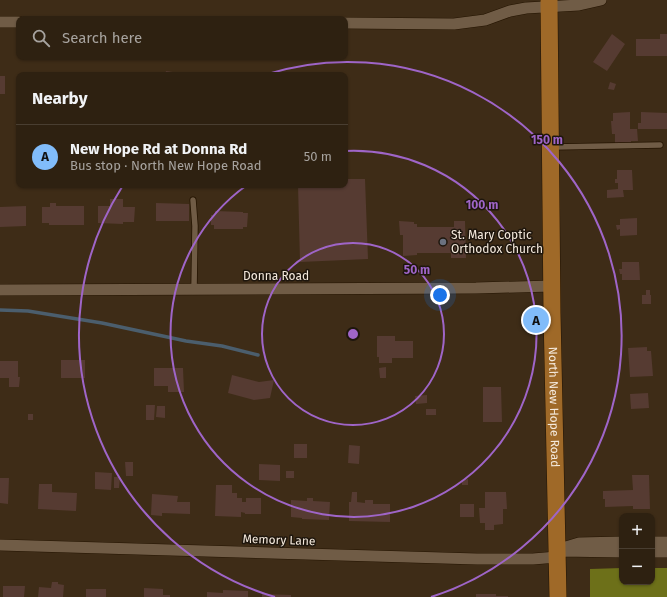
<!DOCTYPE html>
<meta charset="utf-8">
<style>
:root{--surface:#2e2111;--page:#3a2e1f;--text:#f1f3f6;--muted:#a7a39f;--line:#493e31;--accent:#81bcfa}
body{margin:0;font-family:"Fira Sans",sans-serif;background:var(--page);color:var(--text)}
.controls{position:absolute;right:12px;bottom:12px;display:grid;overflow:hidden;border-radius:8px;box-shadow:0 1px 3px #0004}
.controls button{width:36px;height:36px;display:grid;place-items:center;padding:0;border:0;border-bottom:1px solid var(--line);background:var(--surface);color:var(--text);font:20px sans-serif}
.you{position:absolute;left:440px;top:295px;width:14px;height:14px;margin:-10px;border:3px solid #fff;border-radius:50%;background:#1a73e8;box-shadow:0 0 0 6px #1a73e833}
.badge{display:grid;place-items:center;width:26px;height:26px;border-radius:50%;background:var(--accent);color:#111;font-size:13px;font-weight:700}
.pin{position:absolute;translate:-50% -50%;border:2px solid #fff;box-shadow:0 1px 4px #0006}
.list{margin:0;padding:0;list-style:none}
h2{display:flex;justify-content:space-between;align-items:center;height:52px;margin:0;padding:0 16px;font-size:17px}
h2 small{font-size:13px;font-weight:400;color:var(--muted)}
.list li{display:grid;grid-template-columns:26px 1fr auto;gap:12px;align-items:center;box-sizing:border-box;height:64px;padding:0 16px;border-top:1px solid var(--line)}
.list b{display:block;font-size:15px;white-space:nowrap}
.list p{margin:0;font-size:13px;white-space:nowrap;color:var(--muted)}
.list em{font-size:13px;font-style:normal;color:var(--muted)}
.icon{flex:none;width:22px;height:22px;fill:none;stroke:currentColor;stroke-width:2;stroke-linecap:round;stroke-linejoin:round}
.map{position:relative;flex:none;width:667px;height:597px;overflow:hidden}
.search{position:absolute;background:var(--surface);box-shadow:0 1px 3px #0004;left:16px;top:16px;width:332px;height:44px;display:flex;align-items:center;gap:10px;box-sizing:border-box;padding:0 14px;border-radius:8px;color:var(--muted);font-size:15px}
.panel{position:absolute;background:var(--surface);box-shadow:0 1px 3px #0004;left:16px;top:72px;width:332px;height:116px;border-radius:8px}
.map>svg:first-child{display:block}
.forest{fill:#6d7019}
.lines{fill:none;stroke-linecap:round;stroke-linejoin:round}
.stream{stroke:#4b5e6d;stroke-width:3.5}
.building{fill:#563b32}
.lane-casing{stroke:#241401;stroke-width:7}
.street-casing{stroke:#241401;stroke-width:12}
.primary-casing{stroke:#241401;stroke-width:18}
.lane{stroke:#705c46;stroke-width:5.5}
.street{stroke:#705c46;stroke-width:11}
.primary{stroke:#9f6928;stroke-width:17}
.ring{fill:none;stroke:#9f65c8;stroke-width:2}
.worship-dot{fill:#6b7280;stroke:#1e160d;stroke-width:1.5}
.labels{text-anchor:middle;stroke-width:3;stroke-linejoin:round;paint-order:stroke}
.poi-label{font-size:12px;fill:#f4e9dc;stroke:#1e160d;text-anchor:start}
.street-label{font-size:12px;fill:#f4e9dc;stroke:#1e160d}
.centre{fill:#9f65c8;stroke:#1e160d;stroke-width:2}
.ring-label{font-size:12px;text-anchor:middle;font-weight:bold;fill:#9f65c8;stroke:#1e160d;stroke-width:3;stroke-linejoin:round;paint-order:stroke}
</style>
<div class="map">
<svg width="667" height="597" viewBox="0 0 667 597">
<rect width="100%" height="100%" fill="#3e2c17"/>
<!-- forest -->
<path class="forest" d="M622,568v14h30v-14h15v29h-77v-28z"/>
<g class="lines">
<!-- stream -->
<path class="stream" d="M0,310l28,1 74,12 84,18 36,5 36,9"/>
</g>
<!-- building -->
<path class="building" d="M612,34l13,10 -18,27 -14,-9z
M660,34h7v22h-31v-17h24z
M166,71l7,1v2h3v1h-11z
M60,73h20v2h-20z
M0,76h5v18h-5z
M610,82l6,2 -2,6 -6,-1z
M630,112v17h7l1,12h-7v3h-16v-10h-3l-1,-13h2v-8z
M641,112l26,1v16h-29v-6h3z
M617,170h15l1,20h-10l1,7 -17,1v-8l11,-1v-6h-3v-4h2z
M345,179h20l3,80 -68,3 -2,-77h47z
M110,199h13v8h12l-1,15h-11v2l-25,-1v-17h12z
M50,203h6v3h28v19h-35v-2h-7v-16h8z
M156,203l33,1v17h-33z
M26,206v20l-26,1v-20z
M215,211l28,1v1h5l-1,14h-4v2h-29v-4h-3v-10h4z
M637,218v17l-17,1v-7l-3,1 -1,-5h4v-6z
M399,221l15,1v2h3v3h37v-6h11l1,37h-15v-5h-34v2l-14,1v-21h-3z
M622,262h17l1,18h-18v-6h-2l-1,-5h3z
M646,290h4v5h1v9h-9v-9h4z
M377,336h18v5h18v17h-21v5h-13v-6h-2z
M647,347v4h4l2,25 -23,1 -2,-29z
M61,360h24v18h-24z
M0,361h18v16h2l-1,10h-10v-9h-9z
M386,367v11h-6l-1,-10z
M154,368h29l1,24h-16v-6h-14z
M232,375l27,7 15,-2 -4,18 -16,2 -26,-7z
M483,387h18l1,35h-19z
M648,393l1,15 -18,1 -1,-15z
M427,395v8l-11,1 -1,-8z
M146,405h9l-1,15h-8z
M157,406h8v12l-9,-1z
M426,409h10v6h-10z
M28,414h5v6h-5z
M294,444h13v14h-13z
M349,445l11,1 -1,18 -11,-1z
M125,462h8v14h-7z
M259,464l21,1v16l-21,-1z
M286,471h8v7h-8z
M95,472l17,1 -1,17 -16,-1z
M632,475h17l1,34h-17v-3l-28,1v-8h-2v-8l30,-1z
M114,477h6l-1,11h-5z
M0,478h9l-1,26 -8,-1z
M468,479v6h-6v-5z
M39,484h13v8l25,1 -1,18 -38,-2z
M216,485h16v8h5v5h5v4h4v-4h15v16h-16v-1l-4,-1v5l-26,-1z
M352,492h5v10l8,1v-3h8v4h17v18l-41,-1v-19h2z
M485,492h21l1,17h-4v15l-9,1v5h-9v-7h-5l-1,-15h6z
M152,494l26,2 -1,6h13v12l-28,-1v3l-11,-1z
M307,498h6v3l17,1 -1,18 -27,-1v-1l-11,-1v-17l16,1z
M460,504h14v13h-14z
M52,582h6v2l6,1 -1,12h-25l1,-10 12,1z
M3,586h22l-1,11h-21z
M144,588l19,1v6h7v2h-26z
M86,589h20v8h-20z
M223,590l25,1v6h-41v-5l16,1z
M262,594l29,1v2h-29z
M476,594h20v2h12v1h-32z"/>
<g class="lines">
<!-- lane casing -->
<g class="lane-casing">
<path id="lane" d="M553,147l107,-2
M193,200l2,26 -1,63"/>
</g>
<!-- street casing -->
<g class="street-casing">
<path id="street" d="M0,22h19
M345,23l109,1 31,-4 25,-9 16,-3 53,-3 22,-5
M0,290l476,-2 76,-2
M652,542h15
M0,545l477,14h56l24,-2
M556,550l23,-7 43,-1
M561,551l61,1
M652,552h15"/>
</g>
<!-- primary casing -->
<g class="primary-casing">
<g id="primary">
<path id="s1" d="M549,0l3,313 6,284"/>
</g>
</g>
<!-- lane -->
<use href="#lane" class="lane"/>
<!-- street -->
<use href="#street" class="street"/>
<!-- primary -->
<use href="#primary" class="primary"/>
</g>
<!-- distance rings -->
<g class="ring">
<circle cx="353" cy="334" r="91"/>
<path d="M345 151A183 183 0 1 1 247 185"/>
<path d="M275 597A274 274 0 0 1 122 187M264 75A274 274 0 1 1 431 597"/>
</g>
<!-- markers -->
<circle class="worship-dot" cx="443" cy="242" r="4"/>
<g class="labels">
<!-- poi labels -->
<g class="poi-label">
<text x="451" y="239">St. Mary Coptic<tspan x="451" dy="14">Orthodox Church</tspan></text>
</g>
<!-- street labels -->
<g class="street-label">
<text x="276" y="280">Donna Road</text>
<text dy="4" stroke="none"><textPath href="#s1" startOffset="407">North New Hope Road</textPath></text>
<text transform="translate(279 540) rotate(2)" y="4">Memory Lane</text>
</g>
</g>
<circle cx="353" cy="334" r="6" class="centre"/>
<g class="ring-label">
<text x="547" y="144">150 m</text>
<text x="482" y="209">100 m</text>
<text x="417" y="274">50 m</text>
</g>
</svg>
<div class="controls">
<button>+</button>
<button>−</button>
</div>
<div class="you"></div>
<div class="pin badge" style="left:536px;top:320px">A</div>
<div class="search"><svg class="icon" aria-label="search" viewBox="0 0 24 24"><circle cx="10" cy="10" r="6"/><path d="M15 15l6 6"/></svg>Search here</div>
<section class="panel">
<h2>Nearby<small></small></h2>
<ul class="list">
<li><span class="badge">A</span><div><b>New Hope Rd at Donna Rd</b><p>Bus stop · North New Hope Road</p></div><em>50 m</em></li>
</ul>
</section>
</div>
